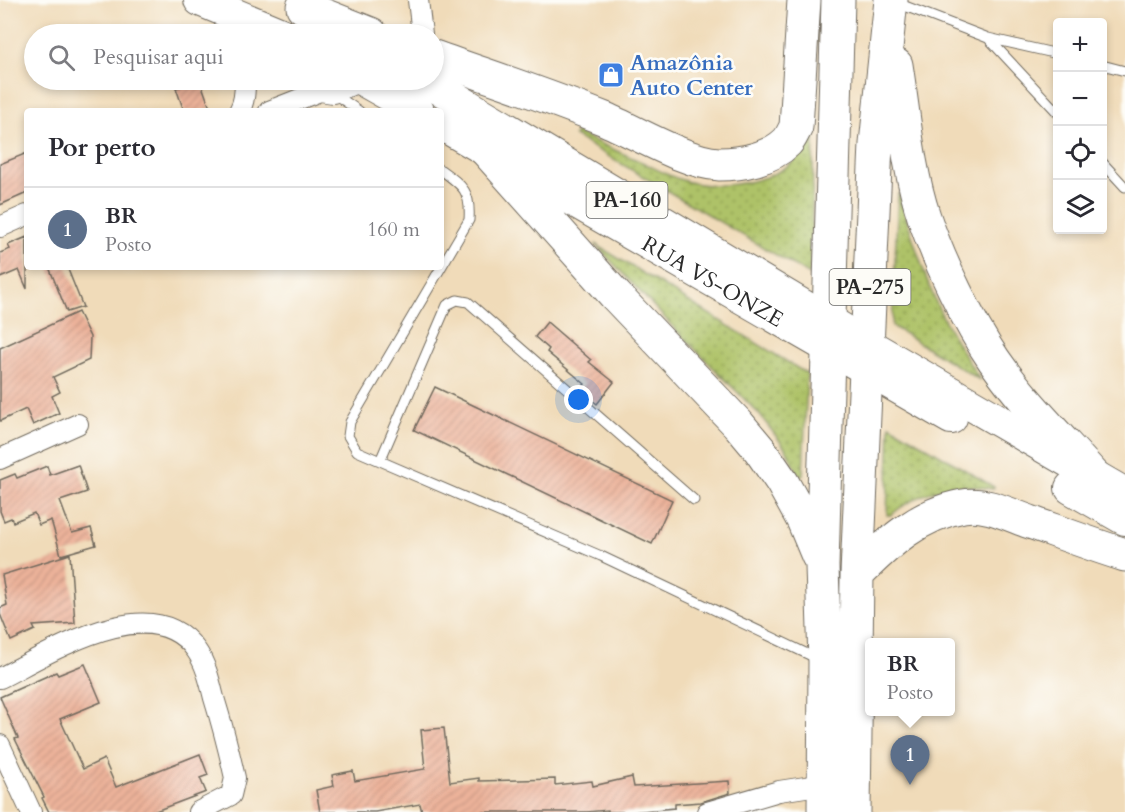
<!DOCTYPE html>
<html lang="pt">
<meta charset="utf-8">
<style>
:root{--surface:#fff;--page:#f2f2f3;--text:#2b2b33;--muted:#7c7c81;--line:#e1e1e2;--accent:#d1495b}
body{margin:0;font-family:Cardo,serif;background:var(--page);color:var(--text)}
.controls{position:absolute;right:18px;top:18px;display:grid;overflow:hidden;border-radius:6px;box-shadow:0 3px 9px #0003}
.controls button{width:54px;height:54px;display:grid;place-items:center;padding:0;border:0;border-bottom:2px solid var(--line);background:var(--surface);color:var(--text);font:30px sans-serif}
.you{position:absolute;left:579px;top:400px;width:21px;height:21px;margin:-15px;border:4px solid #fff;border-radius:50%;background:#1a73e8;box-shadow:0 0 0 9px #1a73e833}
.badge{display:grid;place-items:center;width:39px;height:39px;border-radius:50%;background:var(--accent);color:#fff;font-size:20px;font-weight:700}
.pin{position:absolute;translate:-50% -50px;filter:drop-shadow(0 2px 3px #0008)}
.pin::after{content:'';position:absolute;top:32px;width:21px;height:18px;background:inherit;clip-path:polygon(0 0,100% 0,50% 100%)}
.popup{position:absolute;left:865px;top:638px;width:90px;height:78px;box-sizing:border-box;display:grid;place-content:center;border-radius:6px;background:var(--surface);filter:drop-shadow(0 2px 4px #0005);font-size:20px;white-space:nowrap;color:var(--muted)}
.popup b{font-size:22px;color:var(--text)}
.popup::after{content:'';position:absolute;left:50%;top:100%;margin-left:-12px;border:12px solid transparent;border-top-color:var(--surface)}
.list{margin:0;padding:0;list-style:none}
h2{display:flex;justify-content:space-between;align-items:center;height:78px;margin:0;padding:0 24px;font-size:26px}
h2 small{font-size:20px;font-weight:400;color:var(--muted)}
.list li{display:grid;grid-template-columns:39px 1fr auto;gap:18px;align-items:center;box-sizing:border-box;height:84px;padding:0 24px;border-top:2px solid var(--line)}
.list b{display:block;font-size:22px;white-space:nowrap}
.list p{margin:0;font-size:20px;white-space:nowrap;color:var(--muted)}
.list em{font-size:20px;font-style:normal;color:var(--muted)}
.icon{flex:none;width:33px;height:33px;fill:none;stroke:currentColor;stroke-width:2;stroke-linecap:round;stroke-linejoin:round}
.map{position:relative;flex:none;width:1125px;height:812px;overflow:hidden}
.search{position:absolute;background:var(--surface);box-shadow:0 3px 9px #0003;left:24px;top:24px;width:420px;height:66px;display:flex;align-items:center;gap:15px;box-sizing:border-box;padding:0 21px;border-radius:33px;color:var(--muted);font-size:22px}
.panel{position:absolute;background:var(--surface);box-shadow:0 3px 9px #0003;left:24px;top:108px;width:420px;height:162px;border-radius:6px}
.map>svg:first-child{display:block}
.grass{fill:url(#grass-dots);stroke:#6c7649;stroke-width:1.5}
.building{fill:url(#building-hatch)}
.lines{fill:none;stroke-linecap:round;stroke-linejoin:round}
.lane-casing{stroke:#70695d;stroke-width:11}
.street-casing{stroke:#70695d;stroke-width:22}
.primary-casing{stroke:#70695d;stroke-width:34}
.highway-casing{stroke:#70695d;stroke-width:35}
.lane{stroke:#fff;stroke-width:9}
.street{stroke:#fff;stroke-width:20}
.primary{stroke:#fff;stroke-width:32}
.highway{stroke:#fff;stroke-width:33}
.labels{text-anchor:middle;stroke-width:5;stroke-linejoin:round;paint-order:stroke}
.shield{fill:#fdfcf7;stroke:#6a6a68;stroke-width:1.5}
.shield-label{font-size:21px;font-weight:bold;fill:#2b2b2b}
.shop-label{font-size:22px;font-weight:bold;fill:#366cbe;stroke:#fdfcf7;text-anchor:start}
.street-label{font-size:22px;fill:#2b2b2b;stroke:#fdfcf7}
</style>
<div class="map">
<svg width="1125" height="812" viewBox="0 0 1125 812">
<defs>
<pattern id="grass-dots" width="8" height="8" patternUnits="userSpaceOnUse" patternTransform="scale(1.5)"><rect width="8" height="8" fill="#aec267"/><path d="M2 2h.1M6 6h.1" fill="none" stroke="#8e9e55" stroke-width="1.8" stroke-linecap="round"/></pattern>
<pattern id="building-hatch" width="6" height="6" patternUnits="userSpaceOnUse" patternTransform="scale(1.5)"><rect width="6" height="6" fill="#ecb29a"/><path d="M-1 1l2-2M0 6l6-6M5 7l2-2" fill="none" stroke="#cb9985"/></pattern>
</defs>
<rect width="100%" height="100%" fill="#fdfcf7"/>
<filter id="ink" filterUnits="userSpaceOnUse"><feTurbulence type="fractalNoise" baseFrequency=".0167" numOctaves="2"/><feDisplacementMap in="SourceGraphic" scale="12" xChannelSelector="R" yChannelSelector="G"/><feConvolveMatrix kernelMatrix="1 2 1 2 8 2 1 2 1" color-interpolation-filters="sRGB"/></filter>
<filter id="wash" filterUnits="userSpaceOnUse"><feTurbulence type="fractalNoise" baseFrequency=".008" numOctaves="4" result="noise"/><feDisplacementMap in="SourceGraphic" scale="24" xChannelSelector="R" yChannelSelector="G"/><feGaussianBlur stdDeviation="1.35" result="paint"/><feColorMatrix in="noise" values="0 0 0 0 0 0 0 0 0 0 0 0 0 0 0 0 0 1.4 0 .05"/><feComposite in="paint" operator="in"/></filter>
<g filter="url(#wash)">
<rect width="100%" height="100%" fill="#f0dbb9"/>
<!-- grass -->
<path class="grass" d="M576,132c22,11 45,21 68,31 12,6 25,13 38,17 35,12 96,4 120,-28 4,-5 6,-11 9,-17h3l-4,140 -236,-139z
M898,193h1c10,33 19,65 32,97 12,32 31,61 49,90l-88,-54z
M595,244l212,130 -4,101 -3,2 -14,-28 -27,-35 -84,-85z
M890,425l104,62 -1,2c-9,-1 -18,-3 -28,-3 -26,0 -54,12 -74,29h-4z"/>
<g id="blocks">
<!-- building -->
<path class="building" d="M200,80l10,28 -10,3h-16l-8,-23z
M27,153v40l-27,12v-41z
M27,237v52l-8,-19 -19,8v-25l10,-4 -2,-4z
M49,267h18l16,40 -16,5z
M78,312l12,25 -1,23 -36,17 7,15 -8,4 7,17 -26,12 -7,-16 -26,12v-73z
M547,322l44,38 -2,2 25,20 -17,22 -17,-14 5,-6 -38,-32 2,-3 -14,-12z
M435,387l237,113 -20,44 -238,-114z
M78,465l9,27 -27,9 12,32 19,-5 5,17 -35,10 -10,-35 -12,5 -5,-12 -21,9 -2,-4 -7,3 -4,-10v-31l15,-6 2,4 30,-12 3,9z
M70,554l5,69 -42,3 2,4 -24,11 -11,-27v-6l7,-3 -5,-30z
M85,664l16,38 -41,17 23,50 21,-10 12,28 84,-33 8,21 -8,3 6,14 -53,20h-104l-7,-14 2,-1 -29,-58 3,-1 -18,-41 56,-25 2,3z
M444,728l6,54 29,-4v3l76,-2v6l37,-4 1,5 39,-9 2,10 95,-6 1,12 -29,9 -26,2v4l-44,4h-23v-2l-21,2h-165l-2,-8 -45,8h-55l-4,-22 18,-4 -2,-11 21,-4 2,10 70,-12 -4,-39z"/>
</g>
</g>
<g filter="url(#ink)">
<use href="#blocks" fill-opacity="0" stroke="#70695d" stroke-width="1.5"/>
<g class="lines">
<!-- lane casing -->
<g class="lane-casing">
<path id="lane" d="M897,3l91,35 70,16
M988,38l70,75
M1102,65l23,6
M333,93l26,18
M1102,162l23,25
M441,170c22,16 30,21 28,50l-119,202 -2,14 9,15 244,105 217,103
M380,461l67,-156 10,-5 11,2 226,198"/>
</g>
<!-- street casing -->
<g class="street-casing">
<path id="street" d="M418,0l4,34
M239,111c6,-9 6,-21 6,-31
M269,111l51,-20 13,2 30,-13
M0,227l27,-12
M0,459l78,-35
M0,678c50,-25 152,-91 196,-28 10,14 14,32 18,48 8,26 15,53 21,80l-4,17 -33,17
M0,745l31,67
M707,812l72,-21 46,-7"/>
</g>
<!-- primary casing -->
<g class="primary-casing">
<g id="primary">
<path d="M200,0l81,34"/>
<path d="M363,80l55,31"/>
<path d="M425,80l442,264 258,150"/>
<path id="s1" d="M441,124l510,294"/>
<path d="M1071,488l54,31"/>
</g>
</g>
<!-- highway casing -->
<g class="highway-casing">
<path id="highway" d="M303,7l68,27
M434,57c56,20 115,39 171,62 31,13 82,44 114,45 22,0 51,-5 68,-22 4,-4 6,-10 9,-15l8,-127
M896,65c8,50 12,104 28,152 15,44 44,105 70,143 29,42 67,79 101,117
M485,149l131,147 123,129 21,25 22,32 21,38 15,36
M857,574c31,-31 62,-60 106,-68 22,-4 47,9 67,16 31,11 63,23 95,33
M824,812l1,-150 -3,-96 16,-566
M854,812l3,-238 19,-430 15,-144"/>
</g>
<!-- lane -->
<use href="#lane" class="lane"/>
<!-- street -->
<use href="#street" class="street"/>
<!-- primary -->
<use href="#primary" class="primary"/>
<!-- highway -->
<use href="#highway" class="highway"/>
</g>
</g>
<!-- icons -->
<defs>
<g id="shop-square" transform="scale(1.35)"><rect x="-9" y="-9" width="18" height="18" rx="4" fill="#3f7fe0" stroke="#fdfcf7"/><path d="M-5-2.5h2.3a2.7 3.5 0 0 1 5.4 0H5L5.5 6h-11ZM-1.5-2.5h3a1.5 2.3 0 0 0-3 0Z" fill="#fff"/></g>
</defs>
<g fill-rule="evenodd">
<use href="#shop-square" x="611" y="75"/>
</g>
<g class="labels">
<!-- shield labels -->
<g class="shield">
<rect x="586.5" y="182" width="81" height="36" rx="4.5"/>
<rect x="829.5" y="269" width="81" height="36" rx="4.5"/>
</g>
<g class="shield-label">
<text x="627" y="207">PA-160</text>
<text x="870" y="294">PA-275</text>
</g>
<!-- shop labels -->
<g class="shop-label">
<text x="630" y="70">Amazônia<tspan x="630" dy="25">Auto Center</tspan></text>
</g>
<!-- street labels -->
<g class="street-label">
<text dy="8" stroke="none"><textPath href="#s1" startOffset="314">RUA VS-ONZE</textPath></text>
</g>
</g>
</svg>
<div class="controls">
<button>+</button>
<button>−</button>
<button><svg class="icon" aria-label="locate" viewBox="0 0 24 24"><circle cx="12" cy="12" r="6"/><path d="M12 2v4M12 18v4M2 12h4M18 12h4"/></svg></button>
<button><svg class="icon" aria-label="layers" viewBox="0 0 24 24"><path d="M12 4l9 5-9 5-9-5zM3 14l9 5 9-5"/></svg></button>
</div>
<div class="you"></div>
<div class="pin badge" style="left:910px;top:785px;background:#5c6f8a">1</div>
<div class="popup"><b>BR</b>Posto</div>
<div class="search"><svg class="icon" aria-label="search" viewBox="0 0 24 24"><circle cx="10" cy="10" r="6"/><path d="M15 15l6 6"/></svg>Pesquisar aqui</div>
<section class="panel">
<h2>Por perto<small></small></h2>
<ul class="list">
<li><span class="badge" style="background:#5c6f8a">1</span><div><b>BR</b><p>Posto</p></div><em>160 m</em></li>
</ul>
</section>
</div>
